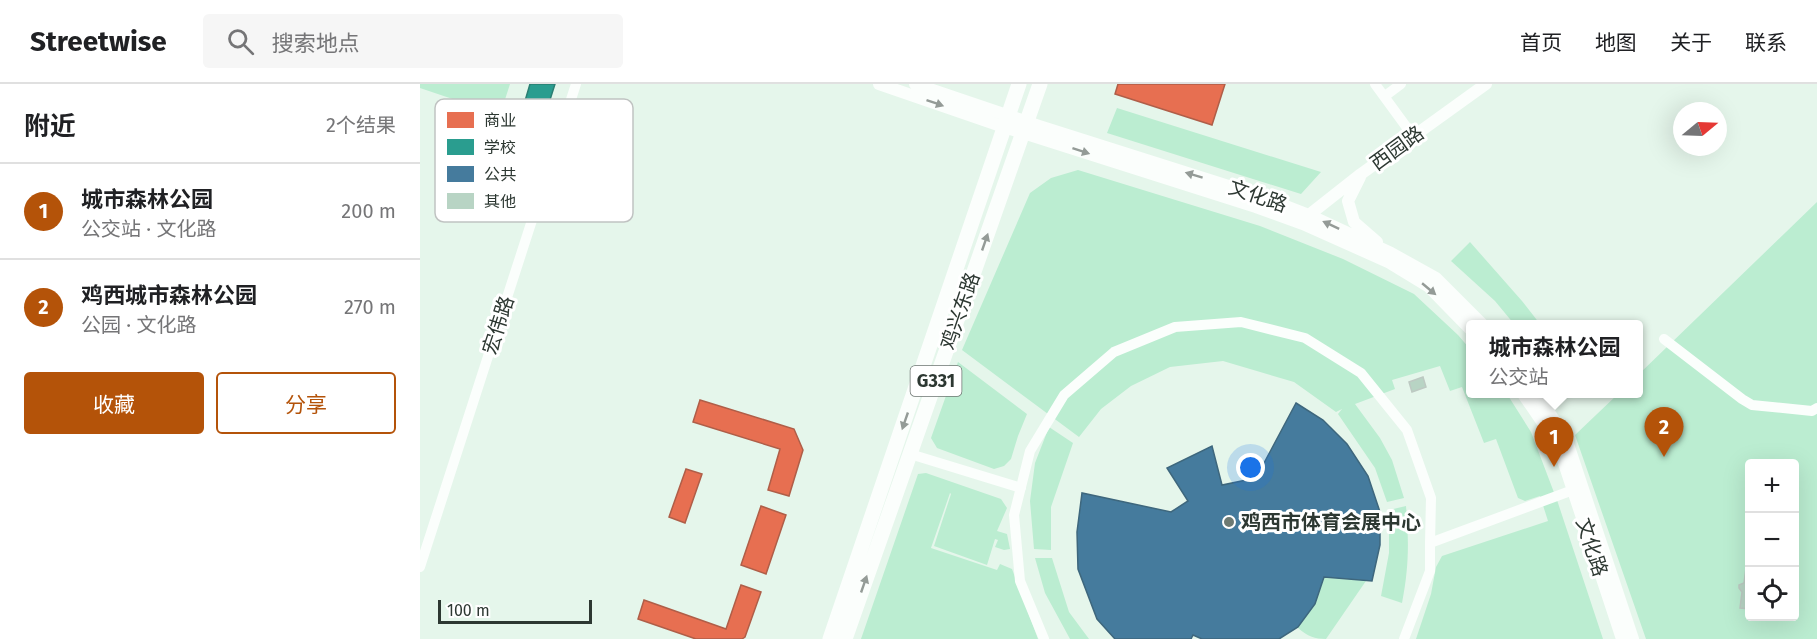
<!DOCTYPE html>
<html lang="zh">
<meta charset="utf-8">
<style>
:root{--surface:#fff;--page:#f6f6f6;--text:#202124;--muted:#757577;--line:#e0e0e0;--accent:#b45309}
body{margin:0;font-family:"Fira Sans","Noto Sans SC",sans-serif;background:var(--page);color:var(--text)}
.controls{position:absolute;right:18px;bottom:18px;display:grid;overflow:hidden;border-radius:6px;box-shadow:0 6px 24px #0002}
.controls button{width:54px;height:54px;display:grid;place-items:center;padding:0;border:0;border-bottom:2px solid var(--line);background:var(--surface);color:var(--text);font:30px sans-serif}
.compass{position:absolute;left:1253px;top:18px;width:54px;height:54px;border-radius:50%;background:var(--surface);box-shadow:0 6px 24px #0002;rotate:71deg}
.scale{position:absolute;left:18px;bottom:15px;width:154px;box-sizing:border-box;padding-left:6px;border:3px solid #2d3832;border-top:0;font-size:16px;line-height:21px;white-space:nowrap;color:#2d3832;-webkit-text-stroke:4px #fff;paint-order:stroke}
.you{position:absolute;left:831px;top:384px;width:21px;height:21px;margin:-15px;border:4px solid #fff;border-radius:50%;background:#1a73e8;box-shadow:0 0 0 9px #1a73e833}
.badge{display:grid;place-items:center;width:39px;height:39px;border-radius:50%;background:var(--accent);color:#fff;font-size:20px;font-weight:700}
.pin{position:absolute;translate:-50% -50px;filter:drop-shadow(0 2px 3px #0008)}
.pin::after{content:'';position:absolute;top:32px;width:21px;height:18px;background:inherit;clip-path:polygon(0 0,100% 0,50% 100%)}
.popup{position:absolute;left:1046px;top:236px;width:177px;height:78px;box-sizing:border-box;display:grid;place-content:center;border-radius:6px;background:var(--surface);filter:drop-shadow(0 2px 4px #0005);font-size:20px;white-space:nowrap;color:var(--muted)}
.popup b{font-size:22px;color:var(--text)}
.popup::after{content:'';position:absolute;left:50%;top:100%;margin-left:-12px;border:12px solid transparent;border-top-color:var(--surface)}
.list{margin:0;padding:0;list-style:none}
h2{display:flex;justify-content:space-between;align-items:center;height:78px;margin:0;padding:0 24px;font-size:26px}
h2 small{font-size:20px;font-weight:400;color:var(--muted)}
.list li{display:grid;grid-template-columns:39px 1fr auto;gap:18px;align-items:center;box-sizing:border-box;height:96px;padding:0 24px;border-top:2px solid var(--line)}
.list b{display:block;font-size:22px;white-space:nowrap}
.list p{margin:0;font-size:20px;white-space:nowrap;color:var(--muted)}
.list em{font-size:20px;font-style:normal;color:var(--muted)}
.actions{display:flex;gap:12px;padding:18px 24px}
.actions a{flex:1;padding:14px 0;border:2px solid var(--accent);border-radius:6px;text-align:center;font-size:21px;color:var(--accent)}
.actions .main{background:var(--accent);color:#fff}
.icon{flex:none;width:33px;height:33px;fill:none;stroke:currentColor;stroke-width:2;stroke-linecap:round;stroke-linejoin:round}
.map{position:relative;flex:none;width:1397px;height:555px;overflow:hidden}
header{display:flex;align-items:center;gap:36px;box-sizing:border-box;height:84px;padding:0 30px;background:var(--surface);border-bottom:2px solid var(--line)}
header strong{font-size:28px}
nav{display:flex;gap:33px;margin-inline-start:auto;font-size:21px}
.search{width:420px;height:54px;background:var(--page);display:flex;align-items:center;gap:15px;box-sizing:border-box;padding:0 21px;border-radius:6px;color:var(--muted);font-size:22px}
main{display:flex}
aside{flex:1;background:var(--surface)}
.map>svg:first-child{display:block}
.green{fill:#bbedd1;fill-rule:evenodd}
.shops{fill:#e76f51;stroke:#af5e48;stroke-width:1.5}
.schools{fill:#2a9d8f;stroke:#2b7f73;stroke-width:1.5}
.public{fill:#457b9d;stroke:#3e677d;stroke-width:1.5}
.building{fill:#b8d4c4;stroke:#bdc9c2;stroke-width:1.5}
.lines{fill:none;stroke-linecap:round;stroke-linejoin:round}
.minor{stroke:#fbfefc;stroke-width:10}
.major{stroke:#fbfefc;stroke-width:12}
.highway{stroke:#fbfefc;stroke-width:15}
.oneway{fill:#949b97}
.poi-dot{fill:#6d7a73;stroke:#fff;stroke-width:2}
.labels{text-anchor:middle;stroke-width:6;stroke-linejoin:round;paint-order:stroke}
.shield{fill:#fff;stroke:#6c7470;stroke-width:1.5}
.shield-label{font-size:18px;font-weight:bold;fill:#2d3832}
.street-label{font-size:20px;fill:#2d3832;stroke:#fff}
.poi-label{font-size:20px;font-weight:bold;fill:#2d3832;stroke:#fff;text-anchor:start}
.key{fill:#fff;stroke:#c0c3c2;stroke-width:1.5}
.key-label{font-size:16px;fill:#2d3832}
</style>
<header>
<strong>Streetwise</strong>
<div class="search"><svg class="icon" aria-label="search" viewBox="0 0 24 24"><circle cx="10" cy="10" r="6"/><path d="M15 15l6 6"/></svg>搜索地点</div>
<nav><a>首页</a><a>地图</a><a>关于</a><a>联系</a></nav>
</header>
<main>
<aside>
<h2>附近<small>2个结果</small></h2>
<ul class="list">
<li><span class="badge">1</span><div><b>城市森林公园</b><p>公交站 · 文化路</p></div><em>200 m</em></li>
<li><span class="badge">2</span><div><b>鸡西城市森林公园</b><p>公园 · 文化路</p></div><em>270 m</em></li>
</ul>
<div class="actions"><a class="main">收藏</a><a>分享</a></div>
</aside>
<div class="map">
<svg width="1397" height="555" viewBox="0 0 1397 555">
<rect width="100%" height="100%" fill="#e5f6eb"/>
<!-- green -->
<path class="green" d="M0,0h90l-10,31 -80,-27z
M697,24l204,64 -20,22 -194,-61z
M658,86l182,56 83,33 71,35 44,41 12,14v45h37l24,38 27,71 45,136h-187l15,-45 5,-27 6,-11 106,-35 -8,-25 -15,5 -7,-3 -22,-59 -12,4 -22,-56 -12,4 -10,-25 -48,14 3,9 -40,15 25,34 12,22 12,38 -17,4 -12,-34 -37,-54 4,-5 -6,3 -42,-30 -71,-21 -53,6 -39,19 -30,23 -22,28 -117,-87 68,-157 21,-15z
M1397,118v437h-171l-71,-204 43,-41h20v-19zM1330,380h44v152h-44z
M1050,158l52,59 18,23h-26l-19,-23 -44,-40z
M538,278l69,52 -9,22 -7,23 -7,7 -10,3 -57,-21 -6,-10z
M629,343l24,16 -22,64v43l-17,-1 -4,-48 5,-38z
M506,389l75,26 6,9 -10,23 10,3 3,15 -6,1 -9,-3 3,-7 -3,-1 -8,26 -53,-19 17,-52 -1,-1 -19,55 66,22 3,-6 12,5 26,70h-177l57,-165z
M986,422c3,36 3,61 -4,97l-21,-7 8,-43v-43z
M615,474h17l17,54 20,27h-19l-25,-46z
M896,481l52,13 -42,61c-22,0 -30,-13 -43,-29z"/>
<!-- shops -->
<path class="shops" d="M698,0h107l-13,41 -97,-31z
M280,316l94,29 9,21 -14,46 -21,-6 12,-41 -87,-27z
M266,385l16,5 -17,49 -16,-6z
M341,422l25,9 -20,59 -25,-9z
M321,501l20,7 -16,45 -3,2h-46l-58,-20 6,-19 82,29z"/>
<!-- schools -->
<path class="schools" d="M110,0h25l-13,41 -22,-7z"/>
<!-- public -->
<path class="public" d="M876,319l27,17 24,24 21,32 12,36v33l-8,36 -48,-4 -9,27 -17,23 -19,12h-77l-9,-4 -2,4h-76l-18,-20 -19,-50 -1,-37 5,-39 89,19 17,-11 -21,-33 45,-22 10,39 34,-7z"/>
<!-- building -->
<path class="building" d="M1003,293l3,10 -14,5 -3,-10z
M1326,484l4,1v40l-10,-1 2,-16 -3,-4v-3l5,-2z"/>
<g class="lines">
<!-- minor -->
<path class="minor" d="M955,0l38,52
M965,12l16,-12
M1244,255l78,60 10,6 60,6 5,-3
M490,370l111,34
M1010,459l143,-53
M0,483l156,-483
M624,555l-24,-58 -6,-66 16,-64 34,-56 50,-43 61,-25 66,-5 64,16 56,35 46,57 24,68 -1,45v28l-26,68"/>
<!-- major -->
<path class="major" d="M459,0l122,42 255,81 47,17 85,38 41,25 41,42
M495,0l124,42 221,70 49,19 82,38 45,25 46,46
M940,93l-12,24 6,21 23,20
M889,131l52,-41 125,-90
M1103,310l35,51 64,194
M1117,310l29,44 67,201"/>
<!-- highway -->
<path class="highway" d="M410,555l189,-555
M425,555l195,-555"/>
</g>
<!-- one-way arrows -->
<defs><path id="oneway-solid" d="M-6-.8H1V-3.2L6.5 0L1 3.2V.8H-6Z" transform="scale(1.5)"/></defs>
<g class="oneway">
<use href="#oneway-solid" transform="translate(515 19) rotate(19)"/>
<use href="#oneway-solid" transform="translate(661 67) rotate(18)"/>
<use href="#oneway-solid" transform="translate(774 91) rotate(-163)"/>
<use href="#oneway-solid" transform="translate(911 141) rotate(-155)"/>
<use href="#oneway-solid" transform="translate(565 158) rotate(-71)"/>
<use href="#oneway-solid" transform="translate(1009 205) rotate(40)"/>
<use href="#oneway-solid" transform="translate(485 337) rotate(109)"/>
<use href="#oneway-solid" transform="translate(444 500) rotate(-71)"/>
</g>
<!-- markers -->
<circle class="poi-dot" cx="809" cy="438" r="6"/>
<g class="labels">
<!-- shield labels -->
<rect class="shield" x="490.5" y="282" width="51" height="30" rx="4.5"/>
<g class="shield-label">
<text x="516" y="303">G331</text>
</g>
<!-- street labels -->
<g class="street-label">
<text transform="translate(977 64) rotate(-36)" y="7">西园路</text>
<text transform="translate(838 112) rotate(19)" y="7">文化路</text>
<text transform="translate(540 227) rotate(-71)" y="7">鸡兴东路</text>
<text transform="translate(78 241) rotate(-72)" y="7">宏伟路</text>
<text transform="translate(1172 463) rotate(72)" y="7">文化路</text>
</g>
<!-- poi labels -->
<g class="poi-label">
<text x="821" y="445">鸡西市体育会展中心</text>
</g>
</g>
<!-- legend -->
<rect x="15" y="15" width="198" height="123" rx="9" class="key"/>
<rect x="27" y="28" width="27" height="16" fill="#e76f51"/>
<rect x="27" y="55" width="27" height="16" fill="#2a9d8f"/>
<rect x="27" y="82" width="27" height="16" fill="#457b9d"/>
<rect x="27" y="109" width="27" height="16" fill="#b8d4c4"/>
<g class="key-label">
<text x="64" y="42">商业</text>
<text x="64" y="69">学校</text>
<text x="64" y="96">公共</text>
<text x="64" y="123">其他</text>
</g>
</svg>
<div class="controls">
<button>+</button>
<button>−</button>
<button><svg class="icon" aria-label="locate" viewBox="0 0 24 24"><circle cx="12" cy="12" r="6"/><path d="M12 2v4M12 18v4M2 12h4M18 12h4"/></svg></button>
</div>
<svg class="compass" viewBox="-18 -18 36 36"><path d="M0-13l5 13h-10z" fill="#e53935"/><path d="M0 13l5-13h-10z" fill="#757577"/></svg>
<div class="scale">100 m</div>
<div class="you"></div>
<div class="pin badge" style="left:1134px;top:383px">1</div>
<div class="popup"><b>城市森林公园</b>公交站</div>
<div class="pin badge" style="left:1244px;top:373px">2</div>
</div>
</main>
